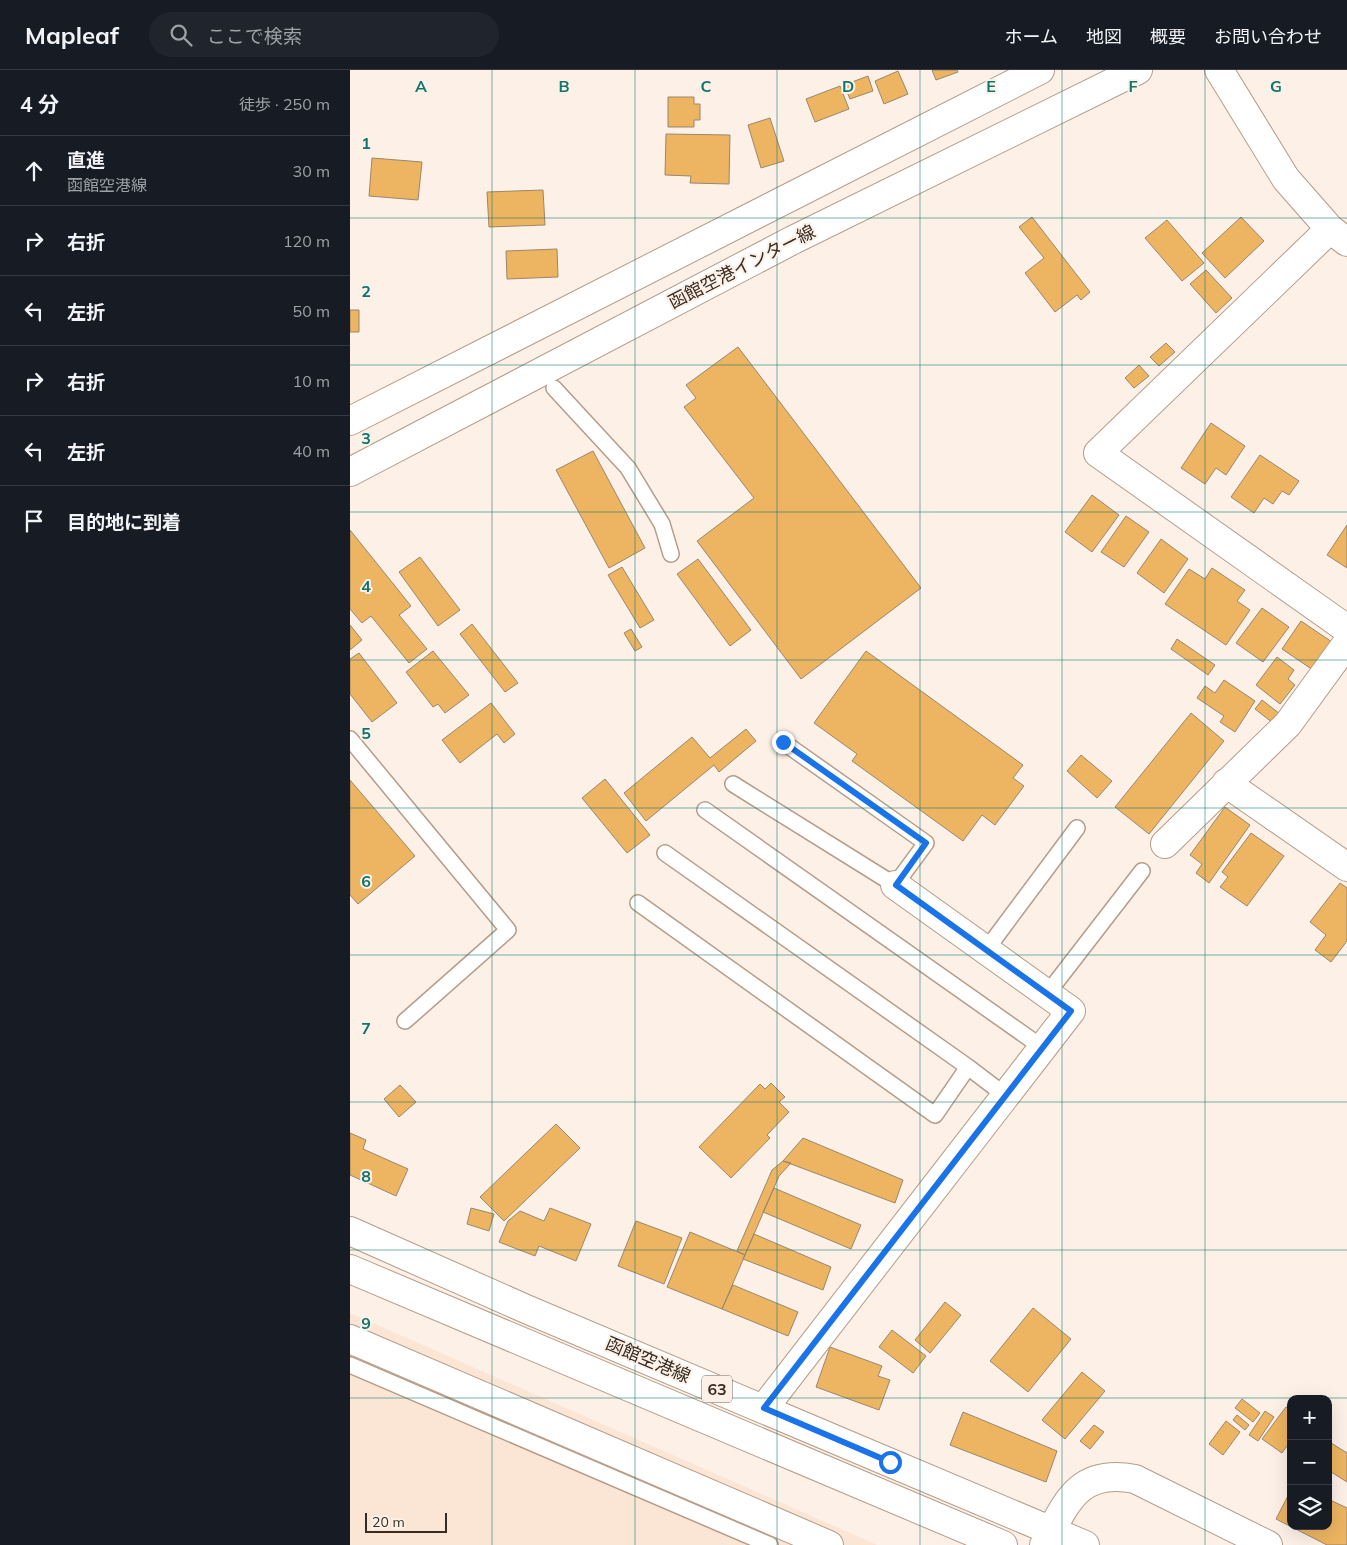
<!DOCTYPE html>
<html lang="ja">
<meta charset="utf-8">
<style>
:root{--surface:#171b24;--page:#20242c;--text:#f1f3f6;--muted:#9ea1a6;--line:#363941}
body{margin:0;font-family:Mulish,"Noto Sans JP",sans-serif;background:var(--page);color:var(--text)}
.controls{position:absolute;right:15px;bottom:15px;display:grid;overflow:hidden;border-radius:10px;box-shadow:0 5px 20px #0002}
.controls button{width:45px;height:45px;display:grid;place-items:center;padding:0;border:0;border-bottom:1px solid var(--line);background:var(--surface);color:var(--text);font:25px sans-serif}
.scale{position:absolute;left:15px;bottom:12px;width:82px;box-sizing:border-box;padding-left:5px;border:2px solid #372c23;border-top:0;font-size:14px;line-height:18px;white-space:nowrap;color:#372c23;-webkit-text-stroke:4px #fcf0e7;paint-order:stroke}
.stop{position:absolute;width:15px;height:15px;margin:-11px;border:4px solid #1a73e8;border-radius:50%;background:#fff}
.stop.end{background:#1a73e8;border-color:#fff;box-shadow:0 1px 5px #0008}
.list{margin:0;padding:0;list-style:none}
h2{display:flex;justify-content:space-between;align-items:center;height:65px;margin:0;padding:0 20px;font-size:21px}
h2 small{font-size:16px;font-weight:400;color:var(--muted)}
.list li{display:grid;grid-template-columns:32px 1fr auto;gap:15px;align-items:center;box-sizing:border-box;height:70px;padding:0 20px;border-top:1px solid var(--line)}
.list b{display:block;font-size:19px;white-space:nowrap}
.list p{margin:0;font-size:16px;white-space:nowrap;color:var(--muted)}
.list em{font-size:16px;font-style:normal;color:var(--muted)}
.icon{flex:none;width:28px;height:28px;fill:none;stroke:currentColor;stroke-width:2;stroke-linecap:round;stroke-linejoin:round}
.map{position:relative;flex:none;width:997px;height:1475px;overflow:hidden}
header{display:flex;align-items:center;gap:30px;box-sizing:border-box;height:70px;padding:0 25px;background:var(--surface);border-bottom:1px solid var(--line)}
header strong{font-size:24px}
nav{display:flex;gap:28px;margin-inline-start:auto;font-size:18px}
.search{width:350px;height:45px;background:var(--page);display:flex;align-items:center;gap:12px;box-sizing:border-box;padding:0 18px;border-radius:28px;color:var(--muted);font-size:19px}
main{display:flex}
aside{flex:1;background:var(--surface)}
.map>svg:first-child{display:block}
.built{fill:#fbe5d5}
.building{fill:#edb461;stroke:#9a876d}
.lines{fill:none;stroke-linecap:round;stroke-linejoin:round}
.service-casing{stroke:#b79c87;stroke-width:18}
.minor-casing{stroke:#b79c87;stroke-width:30}
.tertiary-casing{stroke:#b79c87;stroke-width:30}
.secondary-casing{stroke:#b79c87;stroke-width:30}
.primary-casing{stroke:#b79c87;stroke-width:30}
.service{stroke:#fff;stroke-width:15}
.minor{stroke:#fff;stroke-width:28}
.tertiary{stroke:#fff;stroke-width:28}
.secondary{stroke:#fff;stroke-width:28}
.primary{stroke:#fff;stroke-width:28}
.route{stroke:#1a73e8;stroke-width:6}
.grid{fill:none;stroke:#0f766e;stroke-width:1;stroke-opacity:0.55}
.labels{text-anchor:middle;stroke-width:4;stroke-linejoin:round;paint-order:stroke}
.shield{fill:#fcf0e7;stroke:#72675e;stroke-width:1}
.shield-label{font-size:16px;font-weight:bold;fill:#372c23}
.street-label{font-size:18px;fill:#372c23;stroke:#fcf0e7}
.grid-label{font-size:16px;text-anchor:middle;font-weight:bold;fill:#0f766e;stroke:#fcf0e7;stroke-width:4;stroke-linejoin:round;paint-order:stroke}
</style>
<header>
<strong>Mapleaf</strong>
<div class="search"><svg class="icon" aria-label="search" viewBox="0 0 24 24"><circle cx="10" cy="10" r="6"/><path d="M15 15l6 6"/></svg>ここで検索</div>
<nav><a>ホーム</a><a>地図</a><a>概要</a><a>お問い合わせ</a></nav>
</header>
<main>
<aside>
<h2>4 分<small>徒歩 · 250 m</small></h2>
<ul class="list">
<li><svg class="icon" aria-label="ahead" viewBox="0 0 24 24"><path d="M12 20V5M6 11l6-6 6 6"/></svg><div><b>直進</b><p>函館空港線</p></div><em>30 m</em></li>
<li><svg class="icon" aria-label="right" viewBox="0 0 24 24"><path d="M7 20v-9h11M14 6l5 5-5 5"/></svg><div><b>右折</b></div><em>120 m</em></li>
<li><svg class="icon" aria-label="left" viewBox="0 0 24 24"><path d="M17 20v-9H6M10 6l-5 5 5 5"/></svg><div><b>左折</b></div><em>50 m</em></li>
<li><svg class="icon" aria-label="right" viewBox="0 0 24 24"><path d="M7 20v-9h11M14 6l5 5-5 5"/></svg><div><b>右折</b></div><em>10 m</em></li>
<li><svg class="icon" aria-label="left" viewBox="0 0 24 24"><path d="M17 20v-9H6M10 6l-5 5 5 5"/></svg><div><b>左折</b></div><em>40 m</em></li>
<li><svg class="icon" aria-label="arrive" viewBox="0 0 24 24"><path d="M6 21V4h12l-3 4 3 4H6"/></svg><div><b>目的地に到着</b></div></li>
</ul>
</aside>
<div class="map">
<svg width="997" height="1475" viewBox="0 0 997 1475">
<rect width="100%" height="100%" fill="#fcf0e7"/>
<!-- built -->
<path class="built" d="M0,1243l527,232h-527z"/>
<!-- building -->
<path class="building" d="M582,0h25l1,2 -22,8z
M548,1l10,23 -24,10 -9,-23z
M518,6l5,15 -23,8 -6,-14z
M490,16l9,23 -34,13 -9,-23z
M318,27h26v7h6v16h-6v7h-26z
M420,48l14,43 -23,7 -13,-43z
M316,64l64,1 -1,49 -39,-1 1,-7 -26,-1z
M22,88l50,4 -4,38 -49,-4z
M193,120l2,35 -56,2 -2,-35z
M682,147l58,75 -9,8 -4,-5 -22,17 -30,-39 19,-15 -25,-31z
M891,147l23,24 -39,37 -23,-25z
M817,150l37,43 -22,18 -37,-43z
M207,179l1,28 -51,2 -1,-28z
M856,200l26,28 -16,15 -26,-29z
M0,240h9v22h-9z
M816,273l9,9 -16,14 -9,-9z
M388,277l183,241 -120,91 -104,-138 57,-43 -70,-91 12,-9 -10,-13z
M789,295l10,11 -15,12 -9,-10z
M861,353l34,23 -19,29 -10,-7 -11,16 -24,-16z
M243,381l52,97 -36,20 -53,-98z
M910,385l39,26 -10,14 -7,-4 -9,13 -9,-6 -10,15 -23,-16z
M742,425l27,20 -27,37 -27,-20z
M776,446l23,16 -25,35 -23,-15z
M997,455v43l-20,-13z
M0,460l61,76 -12,9 28,34 -18,14 -38,-47 -9,7 -12,-14z
M811,469l27,20 -24,34 -27,-20z
M70,487l40,53 -22,16 -39,-54z
M348,489l53,71 -21,16 -53,-72z
M272,497l32,53 -14,8 -32,-53z
M862,498l33,22 -8,11 13,9 -24,35 -61,-41 24,-35 16,10z
M912,538l27,19 -26,35 -27,-19z
M951,551l31,21 -19,28 -31,-21z
M122,554l46,59 -13,9 -45,-58z
M0,555l12,15 -12,10z
M281,559l11,18 -7,4 -11,-18z
M827,569l38,26 -7,10 -37,-26z
M83,581l36,44 -24,18 -7,-9 -5,3 -27,-35z
M516,581l157,114 -10,13 11,8 -29,39 -13,-10 -19,26 -111,-80 5,-7 -43,-31z
M9,583l38,50 -25,19 -22,-28v-35z
M927,587l17,13 -6,9 7,6 -15,19 -24,-19z
M874,610l31,21 -20,31 -15,-10 4,-6 -27,-18 8,-12 10,7z
M912,630l18,14 -7,9 -18,-14z
M141,633l24,31 -11,9 -7,-9 -37,29 -18,-23z
M841,643l33,28 -75,93 -34,-27z
M396,659l10,12 -37,31 -5,-7 -68,56 -22,-28 68,-56 18,21z
M731,685l31,26 -15,17 -30,-27z
M255,709l45,56 -23,18 -45,-55z
M0,710l65,76 -57,48 -8,-9z
M875,737l25,18 -41,58 -13,-10 6,-9 -12,-9z
M901,763l33,23 -37,50 -27,-19 8,-10 -6,-5z
M990,813l7,5v53l-16,21 -16,-12 11,-15 -16,-13z
M421,1013l14,14 -6,5 10,10 -22,23 3,3 -39,40 -32,-31 61,-63 5,5z
M50,1015l16,17 -17,15 -15,-18z
M206,1054l24,24 -76,73 -24,-24z
M0,1063l16,7 -3,9 45,20 -12,27 -46,-21z
M453,1068l100,42 -8,23 -112,-42z
M433,1091l8,2 -12,13 -34,79 -8,-4 35,-81z
M424,1118l87,37 -10,24 -88,-37z
M121,1138l23,6 -5,17 -22,-7z
M200,1138l41,16 -15,37 -37,-15 -4,10 -36,-14 9,-21 12,-10 24,10z
M286,1151l46,17 -18,46 -46,-18z
M340,1162l55,23 -23,54 -55,-22z
M404,1164l77,33 -8,23 -80,-31z
M383,1215l65,27 -10,24 -66,-27z
M595,1232l16,13 -31,38 -15,-13z
M683,1238l38,31 -43,53 -38,-31z
M542,1260l34,26 -13,17 -34,-26z
M480,1277l52,19 -4,10 12,4 -11,30 -63,-23z
M732,1302l23,19 -40,48 -23,-19z
M892,1329l18,14 -7,9 -18,-14z
M936,1337l5,3v39l-4,-3 -5,7 -20,-14z
M915,1341l9,6 -16,24 -9,-6z
M613,1342l94,39 -11,31 -96,-37z
M887,1345l12,10 -4,5 -12,-10z
M876,1351l14,11 -17,23 -14,-11z
M744,1355l10,7 -14,17 -10,-8z
M978,1371l19,12v29l-19,-12z
M941,1420v36h37v-27l19,9v37h-20l-51,-26z"/>
<g class="lines">
<!-- service casing -->
<g class="service-casing">
<path id="service" d="M204,318l74,80 34,56 9,30
M0,669l158,191 -103,91
M383,714l162,101 31,-42 -143,-101
M355,740l338,238
M315,783l303,214
M288,833l297,212 33,-48 38,29
M636,880l91,-122
M697,924l95,-123
M0,1295l420,180"/>
</g>
<!-- minor casing -->
<g class="minor-casing">
<path id="minor" d="M980,159l-232,224 249,176
M876,713l121,84
M815,774l123,-120 59,-81
M0,1269l479,206
M414,1338l307,-397 -176,-126
M694,1475c22,-42 34,-77 91,-66l133,66"/>
</g>
<!-- tertiary casing -->
<g class="tertiary-casing">
<path id="tertiary" d="M869,0l67,109 44,50 17,13"/>
</g>
<!-- secondary casing -->
<g class="secondary-casing">
<path id="secondary" d="M0,351l690,-351
M0,402l443,-232 345,-170"/>
</g>
<!-- primary casing -->
<g class="primary-casing">
<path id="primary" d="M0,1161l176,78 559,236
M0,1199l653,276"/>
</g>
<!-- service -->
<use href="#service" class="service"/>
<!-- minor -->
<use href="#minor" class="minor"/>
<!-- tertiary -->
<use href="#tertiary" class="tertiary"/>
<!-- secondary -->
<use href="#secondary" class="secondary"/>
<!-- primary -->
<use href="#primary" class="primary"/>
</g>
<g class="lines">
<!-- route -->
<path class="route" d="M433,672l143,101 -30,42 175,126 -307,397 126,54"/>
</g>
<!-- grid -->
<path class="grid" d="M142,0v1475M285,0v1475M427,0v1475M570,0v1475M712,0v1475M855,0v1475M0,148h997M0,295h997M0,442h997M0,590h997M0,738h997M0,885h997M0,1032h997M0,1180h997M0,1328h997"/>
<g class="labels">
<!-- shield labels -->
<rect class="shield" x="352" y="1305.5" width="30" height="27" rx="4"/>
<g class="shield-label">
<text x="367" y="1325">63</text>
</g>
<!-- street labels -->
<g class="street-label">
<text transform="translate(392 197) rotate(-27)" y="6">函館空港インター線</text>
<text transform="translate(298 1290) rotate(23)" y="6">函館空港線</text>
</g>
</g>
<g class="grid-label">
<text x="71" y="22">A</text>
<text x="214" y="22">B</text>
<text x="356" y="22">C</text>
<text x="498" y="22">D</text>
<text x="641" y="22">E</text>
<text x="783" y="22">F</text>
<text x="926" y="22">G</text>
<text x="16" y="79">1</text>
<text x="16" y="227">2</text>
<text x="16" y="374">3</text>
<text x="16" y="522">4</text>
<text x="16" y="669">5</text>
<text x="16" y="817">6</text>
<text x="16" y="964">7</text>
<text x="16" y="1112">8</text>
<text x="16" y="1259">9</text>
</g>
</svg>
<div class="controls">
<button>+</button>
<button>−</button>
<button><svg class="icon" aria-label="layers" viewBox="0 0 24 24"><path d="M12 4l9 5-9 5-9-5zM3 14l9 5 9-5"/></svg></button>
</div>
<div class="scale">20 m</div>
<div class="stop" style="left:540px;top:1392px"></div>
<div class="stop end" style="left:433px;top:672px"></div>
</div>
</main>
